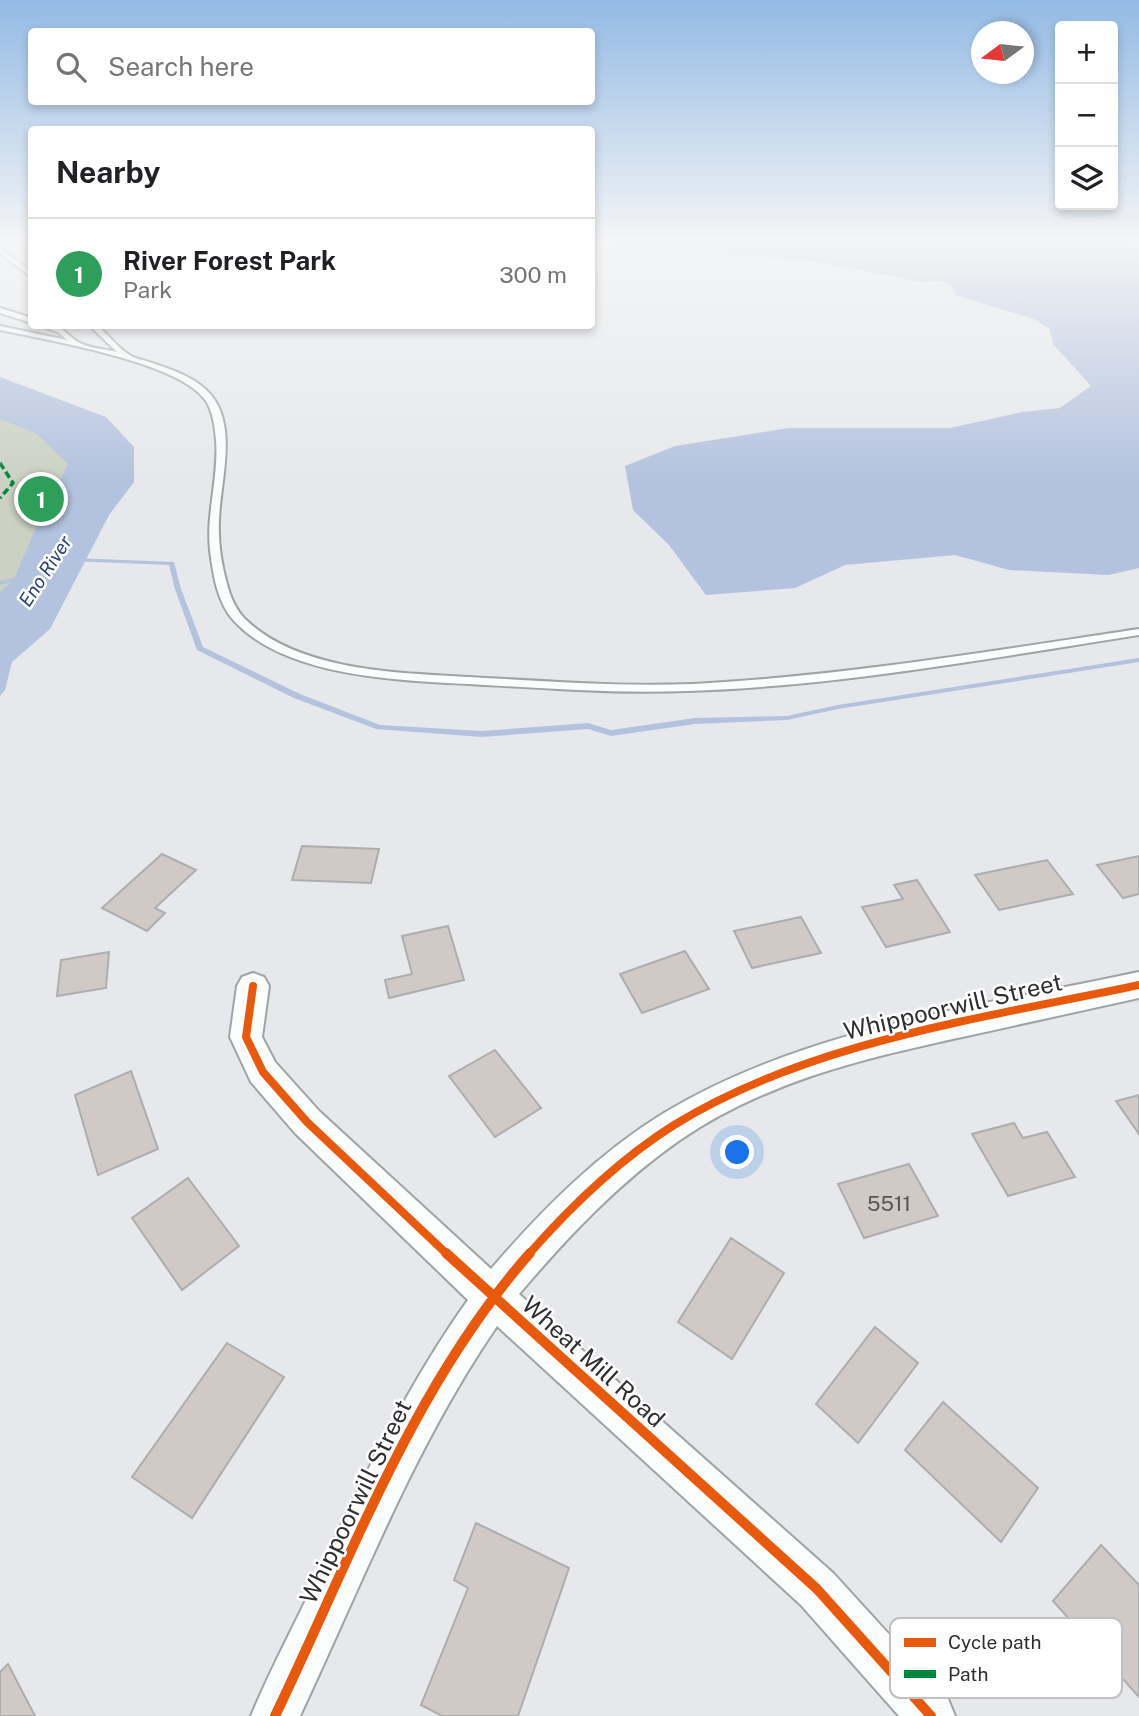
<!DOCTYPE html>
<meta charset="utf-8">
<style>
:root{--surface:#fff;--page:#f6f6f6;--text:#202124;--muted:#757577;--line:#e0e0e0;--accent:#0b8043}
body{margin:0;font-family:"Public Sans",sans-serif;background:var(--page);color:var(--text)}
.controls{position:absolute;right:21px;top:21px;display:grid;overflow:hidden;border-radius:7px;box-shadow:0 4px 10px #0003}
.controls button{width:63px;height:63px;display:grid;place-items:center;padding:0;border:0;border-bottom:2px solid var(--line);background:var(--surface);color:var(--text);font:35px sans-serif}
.compass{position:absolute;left:971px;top:21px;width:63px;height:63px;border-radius:50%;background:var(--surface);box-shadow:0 4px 10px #0003;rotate:255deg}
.you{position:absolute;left:738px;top:1153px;width:24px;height:24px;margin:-18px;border:5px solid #fff;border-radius:50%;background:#1a73e8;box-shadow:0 0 0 10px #1a73e833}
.badge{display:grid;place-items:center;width:46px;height:46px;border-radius:50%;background:var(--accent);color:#fff;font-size:23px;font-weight:700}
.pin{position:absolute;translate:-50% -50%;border:4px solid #fff;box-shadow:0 2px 7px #0006}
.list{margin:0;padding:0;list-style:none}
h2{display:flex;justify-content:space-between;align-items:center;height:91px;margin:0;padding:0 28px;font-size:30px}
h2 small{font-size:23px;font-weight:400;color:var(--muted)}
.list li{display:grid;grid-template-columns:46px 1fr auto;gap:21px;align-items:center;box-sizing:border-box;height:112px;padding:0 28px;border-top:2px solid var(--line)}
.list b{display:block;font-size:26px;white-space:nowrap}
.list p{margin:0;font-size:23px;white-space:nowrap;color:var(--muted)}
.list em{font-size:23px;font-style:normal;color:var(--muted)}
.icon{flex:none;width:38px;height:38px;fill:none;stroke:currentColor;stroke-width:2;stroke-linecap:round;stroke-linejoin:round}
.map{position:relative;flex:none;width:1139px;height:1716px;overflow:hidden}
.search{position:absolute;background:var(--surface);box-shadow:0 4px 10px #0003;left:28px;top:28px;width:567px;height:77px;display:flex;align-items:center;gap:18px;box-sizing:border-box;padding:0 24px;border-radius:7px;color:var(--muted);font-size:26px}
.panel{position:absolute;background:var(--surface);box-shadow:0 4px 10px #0003;left:28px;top:126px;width:567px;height:203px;border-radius:7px}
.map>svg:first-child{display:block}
.green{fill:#cbd1c3}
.water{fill:#b3c2de}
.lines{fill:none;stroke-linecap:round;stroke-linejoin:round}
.stream{fill:#b3c2de;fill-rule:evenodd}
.building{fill:#d1c9c6;stroke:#adadae;stroke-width:2}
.service-casing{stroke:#a0a2a4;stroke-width:4}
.minor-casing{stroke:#a0a2a4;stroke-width:4}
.service{fill:#fbfcfc;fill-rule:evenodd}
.minor{fill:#fbfcfc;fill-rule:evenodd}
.quiet{stroke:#00873e;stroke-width:3.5;stroke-dasharray:7 3.5;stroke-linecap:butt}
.cycleway-far1-casing{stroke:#fff;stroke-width:12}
.cycleway-casing{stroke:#fff;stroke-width:15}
.cycleway-far1{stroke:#e8590c;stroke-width:8}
.cycleway{stroke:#e8590c;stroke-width:10}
.labels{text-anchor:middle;stroke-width:5;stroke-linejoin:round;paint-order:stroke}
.far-water-label{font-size:19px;font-style:italic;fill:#284273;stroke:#fff}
.near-number-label{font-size:21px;fill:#565556}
.near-street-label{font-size:24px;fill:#2d2e30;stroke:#fff}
.key{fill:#fff;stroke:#c0c0c1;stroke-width:2}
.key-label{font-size:19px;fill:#2d2e30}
</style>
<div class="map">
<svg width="1139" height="1716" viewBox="0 0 1139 1716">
<rect width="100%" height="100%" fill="#e6e8eb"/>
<!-- green -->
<path class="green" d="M0,398l94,45 -94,162z"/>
<!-- water -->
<path class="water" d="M592,240h525l22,7v321l-31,7 -99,-5 -54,-15 -110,10 -50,23 -89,7 -37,-50 -36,-35 -8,-44 50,-20 114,-18h161l72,-16 38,-4 31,-22 -37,-41 -5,-17 -15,-9 -79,-24c-3,-17 -20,-14 -34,-13l-97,-19 -142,-13 -24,3 -66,-10z
M0,377l106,40 28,30v35l-25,33 -59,114 -38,33 -7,28 -5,6v-104l14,-13 23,-54 31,-61 -31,-30 -37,-15z"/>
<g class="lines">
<!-- stream -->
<path class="stream" d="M73,558l101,4 7,27 22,58 97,47 80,31 102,6 106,-8 23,7 84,-12 92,-2 51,-11 301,-47v4l-301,47 -51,11 -92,4 -84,12 -23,-7 -106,8 -106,-8 -82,-31 -97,-48 -22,-61 -6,-24 -98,-4 -1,-1z
M25,575l2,1v2l-27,7v-4z"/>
</g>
<!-- building -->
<path class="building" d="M302,846l77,3 -8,34 -79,-3z
M162,854l34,16 -41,38 10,5 -18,18 -45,-23z
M1139,856v38l-16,4 -26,-33z
M1047,860l26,34 -74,16 -24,-35z
M917,880l33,52 -64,15 -24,-40 41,-8 -9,-14z
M801,917l20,36 -69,15 -18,-37z
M448,926l16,54 -75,18 -4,-18 27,-6 -10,-38z
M685,951l24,38 -67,24 -22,-39z
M109,952l-3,36 -49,8 4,-36z
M495,1050l46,58 -46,29 -46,-61z
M131,1071l27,78 -60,26 -23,-80z
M1139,1095v39l-23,-33z
M1014,1123l9,15 24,-6 28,45 -67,19 -36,-62z
M909,1164l29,52 -74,22 -26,-54z
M188,1178l51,68 -57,44 -50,-72z
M731,1238l53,35 -52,86 -54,-37z
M875,1327l43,36 -60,80 -42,-39z
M227,1343l57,34 -92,141 -60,-41z
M943,1402l95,86 -37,54 -96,-92z
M476,1523l93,45 -51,148h-76l-21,-11 47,-117 -14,-8z
M1101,1545l38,40v112l-86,-96z
M8,1664l27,52h-35v-44z"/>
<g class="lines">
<!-- service casing -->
<g class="service-casing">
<path id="service" d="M0,248l32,24v6l-32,-25z
M0,308l32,10v5l-32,-10z
M0,326l67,14 -8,-7 -17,-7c21,-2 21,6 36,16 9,6 28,7 39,10l-27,-26h8c10,9 21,23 33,30 5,3 13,4 18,6 21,7 47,15 62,33 27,32 9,88 8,125 -1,21 2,43 8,64 3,12 8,24 17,34 53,53 154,55 225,59 75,4 149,10 224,7 150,-8 298,-33 446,-55v6c-149,23 -299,51 -451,56 -73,3 -146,-3 -220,-7 -71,-4 -182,-7 -234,-63 -17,-19 -21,-47 -24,-71 -4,-37 9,-73 6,-110 -1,-12 -3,-28 -10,-39 -25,-39 -160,-61 -206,-71z"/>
</g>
<!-- minor casing -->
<g class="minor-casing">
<path id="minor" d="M1139,972v26c-59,13 -118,26 -177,39 -100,22 -195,44 -282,103 -62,43 -113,98 -161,154l314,279 115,126 7,17h-56l-98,-111 -304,-279c-83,121 -135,258 -197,390h-49c19,-46 43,-90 64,-135 45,-97 91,-194 153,-281l-173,-167 -44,-51 -21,-45 7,-51 5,-9 11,-4 11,4 5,9 -7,51 13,25 44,49 172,158c50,-58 106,-115 173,-156 141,-85 316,-107 475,-141z"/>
</g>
<!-- service -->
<use href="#service" class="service"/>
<!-- minor -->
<use href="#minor" class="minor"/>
<!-- quiet -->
<path class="quiet" d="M0,463l13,20 -13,15"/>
<!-- cycleway-far1 casing -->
<g class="cycleway-far1-casing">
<path id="cycleway-far1" d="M253,986l-7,51 17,35 44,50 141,133
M528,1255c43,-49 92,-96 146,-130 136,-84 311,-107 465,-140"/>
</g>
<!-- cycleway casing -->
<g class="cycleway-casing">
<path id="cycleway" d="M446,1253l371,336 114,127
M275,1716c76,-158 138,-330 255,-463"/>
</g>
<!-- cycleway-far1 -->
<use href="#cycleway-far1" class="cycleway-far1"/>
<!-- cycleway -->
<use href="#cycleway" class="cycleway"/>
</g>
<!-- sky -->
<linearGradient id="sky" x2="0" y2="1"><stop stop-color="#93bae4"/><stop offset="0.5" stop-color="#f4f5f6"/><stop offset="1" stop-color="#f4f5f6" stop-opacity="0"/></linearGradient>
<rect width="1139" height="480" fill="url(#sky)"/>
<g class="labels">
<!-- far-water labels -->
<g class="far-water-label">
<text transform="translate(45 571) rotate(-57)" y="7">Eno River</text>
</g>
<!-- near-number labels -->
<g class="near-number-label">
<text x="889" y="1211">5511</text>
</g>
<!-- near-street labels -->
<g class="near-street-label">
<text transform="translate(953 1007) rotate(-13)" y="8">Whippoorwill Street</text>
<text transform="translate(593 1362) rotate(42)" y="8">Wheat Mill Road</text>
<text transform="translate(356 1502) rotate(-64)" y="8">Whippoorwill Street</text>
</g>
</g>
<!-- legend -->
<rect x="890" y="1618" width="232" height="80" rx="10" class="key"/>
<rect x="904" y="1638" width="32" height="9" fill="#e8590c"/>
<rect x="904" y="1670" width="32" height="8" fill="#00873e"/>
<g class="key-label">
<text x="948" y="1649">Cycle path</text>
<text x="948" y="1681">Path</text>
</g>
</svg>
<div class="controls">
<button>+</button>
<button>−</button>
<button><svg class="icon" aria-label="layers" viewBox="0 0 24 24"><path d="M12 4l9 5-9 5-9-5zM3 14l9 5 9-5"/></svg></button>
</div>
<svg class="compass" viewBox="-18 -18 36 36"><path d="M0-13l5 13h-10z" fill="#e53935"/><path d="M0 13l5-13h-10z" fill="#757577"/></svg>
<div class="you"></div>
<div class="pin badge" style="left:41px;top:499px;background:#2e9e5b">1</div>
<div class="search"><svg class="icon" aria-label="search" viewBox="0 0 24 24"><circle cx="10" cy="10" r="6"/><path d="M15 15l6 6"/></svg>Search here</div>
<section class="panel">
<h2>Nearby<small></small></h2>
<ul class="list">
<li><span class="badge" style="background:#2e9e5b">1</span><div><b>River Forest Park</b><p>Park</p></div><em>300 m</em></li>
</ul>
</section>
</div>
